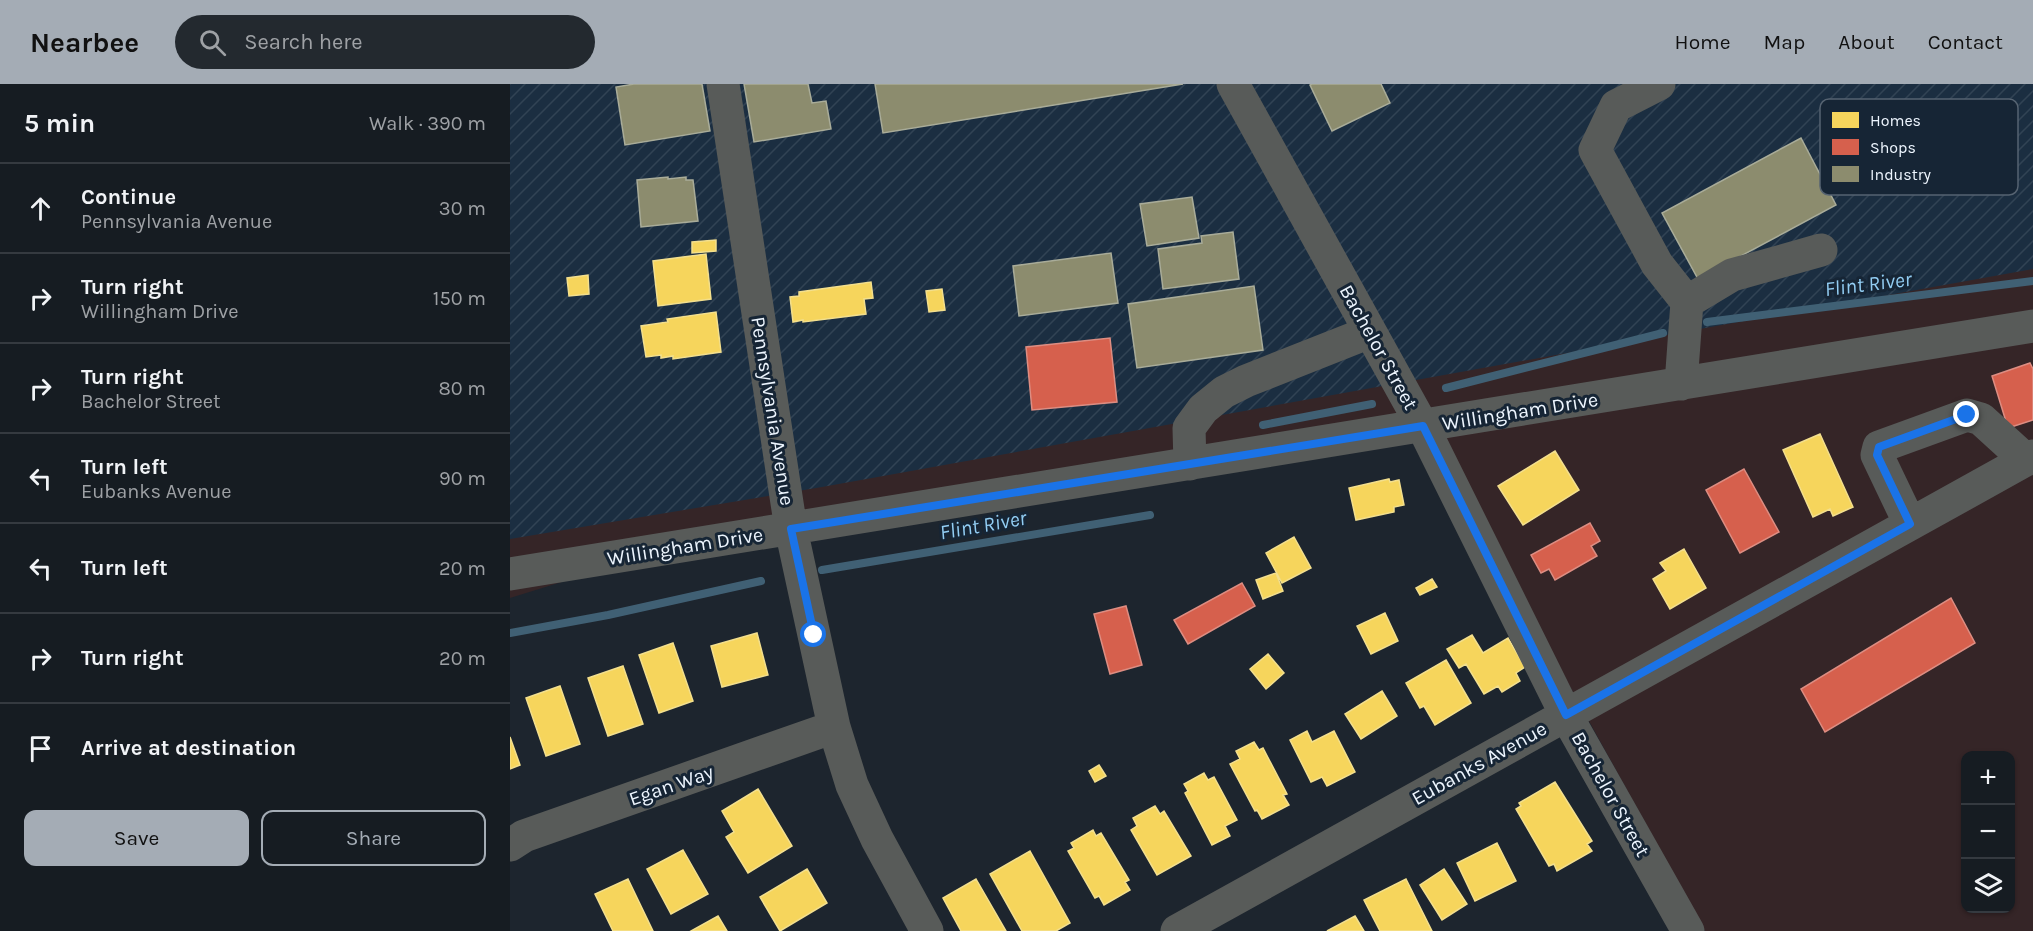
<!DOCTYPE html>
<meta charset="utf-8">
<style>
:root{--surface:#161c22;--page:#23292f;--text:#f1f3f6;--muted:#9ea1a5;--line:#353a40;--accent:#a4acb5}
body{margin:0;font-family:Karla,sans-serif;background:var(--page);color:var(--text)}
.controls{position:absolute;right:18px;bottom:18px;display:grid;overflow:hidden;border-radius:12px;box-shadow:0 2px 4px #0004}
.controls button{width:54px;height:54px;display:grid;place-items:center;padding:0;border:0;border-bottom:2px solid var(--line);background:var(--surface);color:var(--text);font:30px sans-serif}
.stop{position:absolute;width:18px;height:18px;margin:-14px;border:4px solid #1a73e8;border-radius:50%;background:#fff}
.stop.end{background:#1a73e8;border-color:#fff;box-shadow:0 2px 6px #0008}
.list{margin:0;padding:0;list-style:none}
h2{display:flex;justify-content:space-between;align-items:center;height:78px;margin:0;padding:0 24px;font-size:26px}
h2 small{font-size:20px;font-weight:400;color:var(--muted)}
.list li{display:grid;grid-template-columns:39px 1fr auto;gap:18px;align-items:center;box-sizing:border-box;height:90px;padding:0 24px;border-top:2px solid var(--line)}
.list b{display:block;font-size:22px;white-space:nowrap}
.list p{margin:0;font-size:20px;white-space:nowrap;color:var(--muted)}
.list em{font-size:20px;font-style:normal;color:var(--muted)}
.actions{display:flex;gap:12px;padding:18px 24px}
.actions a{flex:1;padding:14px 0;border:2px solid var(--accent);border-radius:12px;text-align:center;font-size:21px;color:var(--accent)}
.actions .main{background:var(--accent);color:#111}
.icon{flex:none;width:33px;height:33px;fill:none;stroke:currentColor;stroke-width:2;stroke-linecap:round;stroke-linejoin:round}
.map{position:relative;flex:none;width:1523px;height:847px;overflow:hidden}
header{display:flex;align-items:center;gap:36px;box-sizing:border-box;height:84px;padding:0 30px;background:var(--accent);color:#111}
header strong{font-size:28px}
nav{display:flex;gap:33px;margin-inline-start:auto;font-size:21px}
.search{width:420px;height:54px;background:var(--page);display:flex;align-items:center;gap:15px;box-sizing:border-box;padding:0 21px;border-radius:33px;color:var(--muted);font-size:22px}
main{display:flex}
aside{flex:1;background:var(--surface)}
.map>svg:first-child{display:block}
.commercial{fill:#352527;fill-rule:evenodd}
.industrial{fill:url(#industrial-furrows)}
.homes{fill:#f6d55c;stroke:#f3df8d;stroke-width:1.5}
.shops{fill:#d6604d;stroke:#dd8d82;stroke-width:1.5}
.industry{fill:#8c8c6e;stroke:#a9ac99;stroke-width:1.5}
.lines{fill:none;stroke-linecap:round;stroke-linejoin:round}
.stream{stroke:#406074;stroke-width:8}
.minor{stroke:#585b59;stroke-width:33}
.route{stroke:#1a73e8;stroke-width:8}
.labels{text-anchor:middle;stroke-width:6;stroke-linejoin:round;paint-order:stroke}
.street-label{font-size:20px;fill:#edf5fe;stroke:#162535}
.water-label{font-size:21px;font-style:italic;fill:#92cdf3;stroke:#162535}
.key{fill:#162535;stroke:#566371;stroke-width:1.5}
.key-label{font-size:16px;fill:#edf5fe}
</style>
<header>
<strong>Nearbee</strong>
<div class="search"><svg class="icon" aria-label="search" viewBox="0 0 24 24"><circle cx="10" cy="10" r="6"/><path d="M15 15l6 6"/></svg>Search here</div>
<nav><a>Home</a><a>Map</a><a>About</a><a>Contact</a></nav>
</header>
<main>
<aside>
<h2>5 min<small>Walk · 390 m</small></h2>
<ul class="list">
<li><svg class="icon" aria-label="ahead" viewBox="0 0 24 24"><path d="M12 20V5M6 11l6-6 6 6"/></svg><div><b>Continue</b><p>Pennsylvania Avenue</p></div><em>30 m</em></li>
<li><svg class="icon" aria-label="right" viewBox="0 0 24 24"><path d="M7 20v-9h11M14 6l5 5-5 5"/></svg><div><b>Turn right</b><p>Willingham Drive</p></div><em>150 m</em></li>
<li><svg class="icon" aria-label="right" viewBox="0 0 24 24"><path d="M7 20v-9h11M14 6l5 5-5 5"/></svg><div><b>Turn right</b><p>Bachelor Street</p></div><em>80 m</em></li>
<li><svg class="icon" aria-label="left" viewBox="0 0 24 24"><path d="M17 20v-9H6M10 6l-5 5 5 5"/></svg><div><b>Turn left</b><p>Eubanks Avenue</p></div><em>90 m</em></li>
<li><svg class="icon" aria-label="left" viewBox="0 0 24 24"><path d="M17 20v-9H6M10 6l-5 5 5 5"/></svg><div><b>Turn left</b></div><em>20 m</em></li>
<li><svg class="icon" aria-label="right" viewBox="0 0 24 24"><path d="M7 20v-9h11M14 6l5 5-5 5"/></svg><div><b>Turn right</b></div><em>20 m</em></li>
<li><svg class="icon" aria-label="arrive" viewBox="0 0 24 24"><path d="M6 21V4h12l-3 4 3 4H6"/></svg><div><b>Arrive at destination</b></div></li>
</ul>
<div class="actions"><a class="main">Save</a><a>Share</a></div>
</aside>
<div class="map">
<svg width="1523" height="847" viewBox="0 0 1523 847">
<defs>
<pattern id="industrial-furrows" width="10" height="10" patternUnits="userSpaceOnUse" patternTransform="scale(1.5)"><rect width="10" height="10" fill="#1b2e41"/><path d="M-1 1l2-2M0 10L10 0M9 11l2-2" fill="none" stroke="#314354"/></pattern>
</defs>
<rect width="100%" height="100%" fill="#1d252e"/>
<!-- commercial -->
<path class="commercial" d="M0,0h1523v847h-328l-272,-492 -852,137 -71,22zM1456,672h44v152h-44z"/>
<!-- industrial -->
<path class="industrial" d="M0,0h1523v185l-1211,218 -312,52z"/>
<!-- homes -->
<path class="homes" d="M206,156v11l-24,2v-11z
M196,170l5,45 -53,7 -5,-45z
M78,191l1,19 -20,2 -2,-18z
M361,198l2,16 -9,1 2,15 -63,8v-2l-10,2 -3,-25 9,-1v-4z
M432,205l3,21 -16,2 -3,-21z
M206,228l5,40 -48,7v-3l-12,2v-3l-15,2 -5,-31 27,-4 -1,-3z
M1310,350l33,73 -20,9 -3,-7 -17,8 -30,-67z
M1045,367l24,39 -56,35 -25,-39z
M879,395l1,3 9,-2 5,25 -10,2v5l-38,8 -7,-32z
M784,453l17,31 -29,15 -16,-30z
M1174,465l22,39 -36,21 -17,-30 13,-8 -6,-8z
M766,489l7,18 -20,8 -7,-19z
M922,495l5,8 -17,8 -4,-7z
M875,529l13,28 -27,13 -14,-28z
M247,549l11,42 -46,12 -11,-41z
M962,551l11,18 25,-15 17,29 -9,6 4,8 -18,11 -4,-6 -14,8 -18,-30 -7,4 -12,-19z
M163,559l20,58 -34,12 -20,-58z
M758,570l16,19 -18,16 -16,-20z
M936,576l25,43 -36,22 -11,-19 -4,2 -14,-25z
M113,582l20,58 -35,12 -20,-58z
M50,602l20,58 -34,12 -20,-58z
M872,607l15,25 -36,23 -16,-25z
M797,647l5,11 22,-11 21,41 -28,14 -5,-9 -11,5 -21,-42z
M0,653l10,28 -10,4z
M744,658l5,8 4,-2 24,46 -4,1 6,10 -27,14 -5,-9 -2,1 -25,-47 10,-5 -4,-8z
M589,681l7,11 -11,6 -6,-11z
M694,689l4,7 6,-3 23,43 -12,6 5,10 -18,9 -27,-52 3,-2 -4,-7z
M1045,698l37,59 -5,3 5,7 -35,20 -3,-7 -5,2 -33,-57 5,-3 -2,-3z
M248,705l34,57 -44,27 -22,-36 8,-5 -12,-21z
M645,722l5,8 4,-3 27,45 -34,19 -26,-45 6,-4 -4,-8z
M583,746l3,6 5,-3 28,47 -4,2 5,8 -26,15 -5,-9 -4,2 -27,-47 6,-3 -3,-5z
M987,759l19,38 -41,20 -18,-38z
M173,766l25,44 -37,20 -24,-45z
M520,767l40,72 -14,8h-34l-32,-57z
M297,785l20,34 -47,28 -20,-34z
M934,785l23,35 -25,16 -22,-35z
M118,795l25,52h-40l-18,-37z
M466,795l30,52h-45l-18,-33z
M896,795l26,52h-52l-16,-31z
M208,832l9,15h-36z
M845,832l9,15h-37z"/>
<!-- shops -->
<path class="shops" d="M600,254l7,64 -85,8 -6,-63z
M1520,279l3,6v51l-25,8 -16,-52z
M1234,385l35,63 -39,21 -34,-63z
M1080,439l10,18 -9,5 6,10 -42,24 -6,-11 -8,4 -10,-18z
M732,499l13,23 -67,38 -14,-24z
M1441,514l24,45 -150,89 -24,-43z
M616,522l16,59 -32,9 -16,-60z"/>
<!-- industry -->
<path class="industry" d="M124,0h68l8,47 -85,14 -9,-58z
M234,0h64l4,19 14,-2 5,28 -77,13z
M365,0h308l-300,49z
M802,0h69l9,19 -58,28 -22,-46z
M1291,54l35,67 -138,74 -36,-66z
M158,93v2l18,-2v3h7l5,41 -57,6 -4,-47z
M682,113l7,41 -52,8 -7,-42z
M723,148l6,47 -76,10 -5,-40 44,-6 -1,-7z
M601,169l7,50 -99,13 -6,-50z
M744,202l9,64 -126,18 -9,-64z"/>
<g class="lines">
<!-- stream -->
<path class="stream" d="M1197,238l326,-41
M936,304l217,-55
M753,341l109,-21
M312,486l328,-55
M0,549l98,-18 153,-34"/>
<!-- minor -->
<path class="minor" d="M213,0l68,445 43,198 18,58 25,54 50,92
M723,0l190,343 143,288 122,216
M1149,0l-43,22 -21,44 62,114 30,38
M1171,300l6,-82 45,-27 89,-25
M680,380l-1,-36 14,-19 21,-17 22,-11 124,-49
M1400,440l-33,-69 2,-8 88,-32 14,4 45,41
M0,490l1523,-248
M0,761l14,-9 310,-109
M667,847l856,-475"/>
</g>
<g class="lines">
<!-- route -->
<path class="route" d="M304,551l-23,-106 632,-103 143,289 344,-191 -33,-69 2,-8 88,-32"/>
</g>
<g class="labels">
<!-- street labels -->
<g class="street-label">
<text transform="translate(869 263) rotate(61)" y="7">Bachelor Street</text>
<text transform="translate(263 327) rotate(81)" y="7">Pennsylvania Avenue</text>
<text transform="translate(1010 327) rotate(-9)" y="7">Willingham Drive</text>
<text transform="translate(175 462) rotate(-9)" y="7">Willingham Drive</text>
<text transform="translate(969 679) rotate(-29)" y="7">Eubanks Avenue</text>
<text transform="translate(161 701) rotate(-19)" y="7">Egan Way</text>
<text transform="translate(1101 710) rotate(61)" y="7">Bachelor Street</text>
</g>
<!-- water labels -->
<g class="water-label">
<text transform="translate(1358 200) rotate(-7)" y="7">Flint River</text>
<text transform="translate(473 441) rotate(-10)" y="7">Flint River</text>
</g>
</g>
<!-- legend -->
<rect x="1310" y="15" width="198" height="96" rx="9" class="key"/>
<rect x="1322" y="28" width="27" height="16" fill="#f6d55c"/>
<rect x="1322" y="55" width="27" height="16" fill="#d6604d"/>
<rect x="1322" y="82" width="27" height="16" fill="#8c8c6e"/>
<g class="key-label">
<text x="1360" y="42">Homes</text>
<text x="1360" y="69">Shops</text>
<text x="1360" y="96">Industry</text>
</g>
</svg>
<div class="controls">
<button>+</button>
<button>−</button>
<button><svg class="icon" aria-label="layers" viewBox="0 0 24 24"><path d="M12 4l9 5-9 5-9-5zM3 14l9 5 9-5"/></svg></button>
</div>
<div class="stop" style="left:304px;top:551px"></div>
<div class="stop end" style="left:1457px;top:331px"></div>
</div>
</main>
